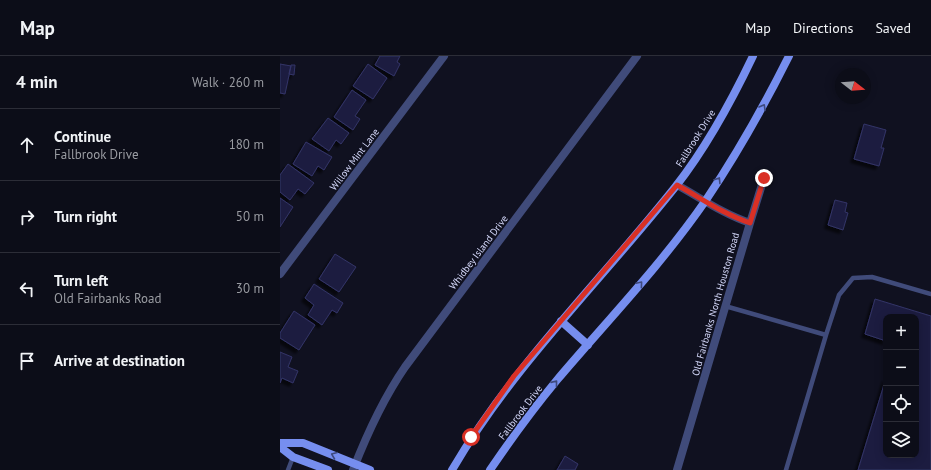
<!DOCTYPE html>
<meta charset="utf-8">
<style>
:root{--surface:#0c0d18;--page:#151621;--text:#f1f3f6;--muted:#9a9ca2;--line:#2c2d37}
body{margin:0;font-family:"PT Sans",sans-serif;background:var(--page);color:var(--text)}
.controls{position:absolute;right:12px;bottom:12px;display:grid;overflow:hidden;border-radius:8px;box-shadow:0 2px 10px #0003}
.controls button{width:36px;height:36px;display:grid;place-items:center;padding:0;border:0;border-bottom:1px solid var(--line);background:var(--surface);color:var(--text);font:20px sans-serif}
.compass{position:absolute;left:555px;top:12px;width:36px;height:36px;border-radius:50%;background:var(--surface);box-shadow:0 2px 10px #0003;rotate:107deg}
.stop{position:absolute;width:12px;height:12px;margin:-9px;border:3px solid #d93025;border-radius:50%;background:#fff}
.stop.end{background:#d93025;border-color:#fff;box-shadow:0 1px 4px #0008}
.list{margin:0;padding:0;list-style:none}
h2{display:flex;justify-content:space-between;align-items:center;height:52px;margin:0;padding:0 16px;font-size:17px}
h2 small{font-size:13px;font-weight:400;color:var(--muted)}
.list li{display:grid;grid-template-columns:26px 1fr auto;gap:12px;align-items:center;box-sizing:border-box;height:72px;padding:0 16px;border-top:1px solid var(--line)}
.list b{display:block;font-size:15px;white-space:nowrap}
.list p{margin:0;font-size:13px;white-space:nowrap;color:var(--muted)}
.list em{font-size:13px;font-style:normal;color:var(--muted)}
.icon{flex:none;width:22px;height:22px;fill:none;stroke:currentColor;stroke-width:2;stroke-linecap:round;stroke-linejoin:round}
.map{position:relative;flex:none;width:651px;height:414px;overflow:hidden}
header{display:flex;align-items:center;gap:24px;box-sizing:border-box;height:56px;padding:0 20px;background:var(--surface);border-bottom:1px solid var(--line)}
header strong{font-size:19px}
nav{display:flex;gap:22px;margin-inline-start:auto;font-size:14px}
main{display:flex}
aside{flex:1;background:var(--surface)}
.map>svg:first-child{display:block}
.building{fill:#1e1f3f;stroke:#333468;filter:url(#shadow)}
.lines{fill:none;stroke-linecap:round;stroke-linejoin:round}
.lane{stroke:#404b7a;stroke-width:4.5}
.street{stroke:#404b7a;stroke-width:8}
.secondary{stroke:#768eef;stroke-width:8}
.oneway{stroke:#3e497d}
.route{stroke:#d93025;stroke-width:5}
.labels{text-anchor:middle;stroke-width:3;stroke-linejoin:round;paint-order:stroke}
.street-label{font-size:10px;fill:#d4d8fa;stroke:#101120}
</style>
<header>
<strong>Map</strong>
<nav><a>Map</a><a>Directions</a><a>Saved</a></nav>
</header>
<main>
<aside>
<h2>4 min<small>Walk · 260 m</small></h2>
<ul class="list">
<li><svg class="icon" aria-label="ahead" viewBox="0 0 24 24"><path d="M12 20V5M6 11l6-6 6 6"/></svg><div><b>Continue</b><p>Fallbrook Drive</p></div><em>180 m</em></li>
<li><svg class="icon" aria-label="right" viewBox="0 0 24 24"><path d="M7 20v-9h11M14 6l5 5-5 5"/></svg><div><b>Turn right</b></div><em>50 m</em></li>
<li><svg class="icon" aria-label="left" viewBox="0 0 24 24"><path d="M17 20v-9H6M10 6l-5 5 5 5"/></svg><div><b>Turn left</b><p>Old Fairbanks Road</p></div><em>30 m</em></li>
<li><svg class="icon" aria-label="arrive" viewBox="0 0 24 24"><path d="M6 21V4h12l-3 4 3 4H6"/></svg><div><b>Arrive at destination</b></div></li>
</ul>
</aside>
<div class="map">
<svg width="651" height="414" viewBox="0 0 651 414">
<defs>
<filter id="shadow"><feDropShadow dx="-3.5" dy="3.5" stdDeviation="1" flood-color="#0009"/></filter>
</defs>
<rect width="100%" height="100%" fill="#101120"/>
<!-- building -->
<path class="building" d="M100,0h20l-3,6 3,2 -6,12 -19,-11z
M0,8l11,2 -6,28 -5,-1z
M88,8l19,14 -14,21 -20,-13z
M11,9h4l-1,10 -5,-1z
M72,34l14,10 -11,16 5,3 -7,11 -19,-13z
M48,62l21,15 -8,11 -5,-4 -7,11 -17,-12z
M584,68l22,6 -5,18h3l-5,18 -25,-7z
M26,86l26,15 -8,13 -6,-4 -6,10 -19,-12z
M8,108l26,19 -9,11 -7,-5 -8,11 -10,-8v-17z
M0,142l13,9 -13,20z
M555,144l12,3 -2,9 3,1 -5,17 -15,-5z
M55,198l21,13 -17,25 -20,-13z
M34,228l29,19 -6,10 -5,-3 -10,15 -14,-10 6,-10 -9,-7z
M595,243l56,17v154h-73l28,-92v77h30v-138h-30v24l-21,-7z
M14,255l21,14 -16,25 -19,-12v-5z
M0,296l12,5 -4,10 10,4 -5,12 -11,-5 -2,5z
M285,400l13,8 -3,6h-18z"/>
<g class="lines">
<!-- lane -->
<path class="lane" d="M445,250l101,29 -40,135
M546,279l13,-40 14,-17 19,-1 59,17
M8,414l5,-13"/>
<!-- street -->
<path class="street" d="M470,167l14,-45
M0,218l164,-218
M73,414c14,-36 30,-71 52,-103l232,-311
M397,414l73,-247c-27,-9 -49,-25 -73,-38"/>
<!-- secondary -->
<path class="secondary" d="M281,265l27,24
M0,387h23l67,27
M0,391l13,10 35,13
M172,414c62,-106 149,-189 224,-284 29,-37 57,-88 77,-130
M210,414c21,-31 43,-61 67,-90 50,-59 105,-116 149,-180 31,-46 58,-94 83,-144"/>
</g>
<!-- one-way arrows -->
<defs><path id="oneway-chevron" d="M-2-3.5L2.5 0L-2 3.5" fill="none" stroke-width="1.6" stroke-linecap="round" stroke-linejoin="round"/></defs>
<g class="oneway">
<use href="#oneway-chevron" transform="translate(483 51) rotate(-60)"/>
<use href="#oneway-chevron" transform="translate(438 124) rotate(-58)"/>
<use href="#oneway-chevron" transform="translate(360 228) rotate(-50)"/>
<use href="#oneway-chevron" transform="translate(275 327) rotate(-51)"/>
<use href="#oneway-chevron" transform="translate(54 399) rotate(-158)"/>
</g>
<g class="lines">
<!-- route -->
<path class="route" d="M191,381l43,-61 163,-191c24,13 46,29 73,38l14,-45"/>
</g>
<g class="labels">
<!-- street labels -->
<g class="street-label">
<text transform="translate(415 82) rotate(-58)" y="4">Fallbrook Drive</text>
<text transform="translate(74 103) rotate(-53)" y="4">Willow Mint Lane</text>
<text transform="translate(198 196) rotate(-53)" y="4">Whidbey Island Drive</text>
<text transform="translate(435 248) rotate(-74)" y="4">Old Fairbanks North Houston Road</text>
<text transform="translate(240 356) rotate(-53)" y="4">Fallbrook Drive</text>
</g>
</g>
</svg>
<div class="controls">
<button>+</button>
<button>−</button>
<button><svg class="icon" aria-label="locate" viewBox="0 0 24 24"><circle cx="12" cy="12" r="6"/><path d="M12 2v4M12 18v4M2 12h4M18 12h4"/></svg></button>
<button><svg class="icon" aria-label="layers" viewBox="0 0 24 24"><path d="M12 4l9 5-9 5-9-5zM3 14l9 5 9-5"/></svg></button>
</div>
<svg class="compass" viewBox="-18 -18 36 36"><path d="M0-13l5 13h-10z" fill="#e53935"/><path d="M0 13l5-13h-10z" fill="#9a9ca2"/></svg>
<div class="stop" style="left:191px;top:381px"></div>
<div class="stop end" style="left:484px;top:122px"></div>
</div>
</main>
